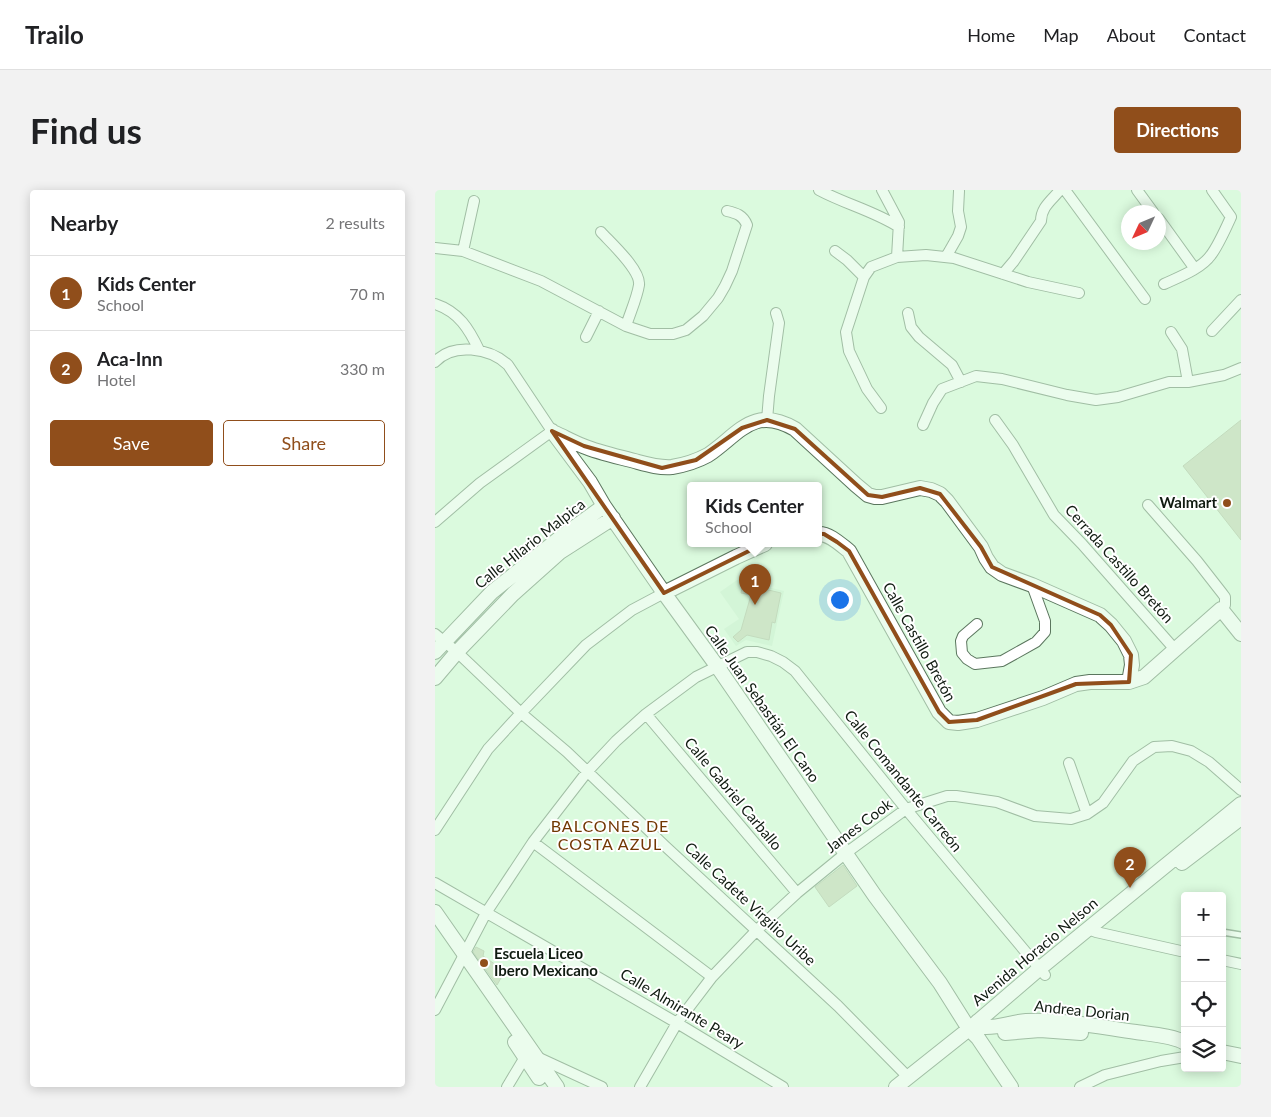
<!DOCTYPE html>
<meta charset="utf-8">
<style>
:root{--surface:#fff;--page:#f2f2f2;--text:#202124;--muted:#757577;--line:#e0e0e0;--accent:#904e1b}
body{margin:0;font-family:Lato,sans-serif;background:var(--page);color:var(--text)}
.controls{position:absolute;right:15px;bottom:15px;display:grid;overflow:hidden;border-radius:5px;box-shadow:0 2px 12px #0003}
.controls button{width:45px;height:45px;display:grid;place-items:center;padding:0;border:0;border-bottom:1px solid var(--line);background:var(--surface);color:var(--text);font:25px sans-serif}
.compass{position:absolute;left:686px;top:15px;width:45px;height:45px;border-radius:50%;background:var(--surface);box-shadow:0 2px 12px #0003;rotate:226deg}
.you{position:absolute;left:404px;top:409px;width:18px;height:18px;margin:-12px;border:4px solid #fff;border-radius:50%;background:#1a73e8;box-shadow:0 0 0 8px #1a73e833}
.badge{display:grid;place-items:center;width:32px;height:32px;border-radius:50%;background:var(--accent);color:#fff;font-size:16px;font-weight:700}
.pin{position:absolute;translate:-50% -41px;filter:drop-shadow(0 1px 2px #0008)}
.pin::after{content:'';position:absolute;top:26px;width:18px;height:15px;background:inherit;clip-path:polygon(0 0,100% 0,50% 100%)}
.popup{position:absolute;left:252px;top:292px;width:135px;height:65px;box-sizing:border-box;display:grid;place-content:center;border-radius:5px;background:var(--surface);filter:drop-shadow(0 1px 4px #0005);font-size:16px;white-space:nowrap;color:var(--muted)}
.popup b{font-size:19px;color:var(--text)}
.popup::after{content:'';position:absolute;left:50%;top:100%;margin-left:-10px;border:10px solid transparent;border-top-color:var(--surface)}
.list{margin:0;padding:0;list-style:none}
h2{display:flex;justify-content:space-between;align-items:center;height:65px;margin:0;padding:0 20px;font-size:21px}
h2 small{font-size:16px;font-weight:400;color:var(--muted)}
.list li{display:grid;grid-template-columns:32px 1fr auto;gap:15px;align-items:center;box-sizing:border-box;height:75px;padding:0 20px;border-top:1px solid var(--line)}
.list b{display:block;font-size:19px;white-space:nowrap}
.list p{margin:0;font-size:16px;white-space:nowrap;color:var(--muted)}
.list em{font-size:16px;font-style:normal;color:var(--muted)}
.actions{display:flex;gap:10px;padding:15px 20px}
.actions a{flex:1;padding:11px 0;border:1px solid var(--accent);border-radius:5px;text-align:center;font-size:18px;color:var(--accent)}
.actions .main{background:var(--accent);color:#fff}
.icon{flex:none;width:28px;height:28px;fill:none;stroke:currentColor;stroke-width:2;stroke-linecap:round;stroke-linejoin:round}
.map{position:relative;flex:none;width:806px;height:897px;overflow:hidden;border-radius:5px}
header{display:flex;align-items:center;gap:30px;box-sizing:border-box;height:70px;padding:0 25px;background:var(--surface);border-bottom:1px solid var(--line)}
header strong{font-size:24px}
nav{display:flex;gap:28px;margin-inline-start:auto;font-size:18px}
.intro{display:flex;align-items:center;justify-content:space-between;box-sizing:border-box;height:120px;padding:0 30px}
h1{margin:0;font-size:35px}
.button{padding:12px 22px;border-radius:5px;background:var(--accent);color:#fff;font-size:18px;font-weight:700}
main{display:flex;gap:30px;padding:0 30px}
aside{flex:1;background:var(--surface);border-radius:5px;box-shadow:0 2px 12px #0003}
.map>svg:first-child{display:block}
.built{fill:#cbefce}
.building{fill:#bfcfae;stroke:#a6b696}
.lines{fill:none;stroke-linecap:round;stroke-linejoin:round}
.lane-casing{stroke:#5b765e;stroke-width:8}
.street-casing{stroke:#5b765e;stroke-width:12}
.secondary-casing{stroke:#5b765e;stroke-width:16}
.lane{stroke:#fff;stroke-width:5}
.street{stroke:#fff;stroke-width:10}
.secondary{stroke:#fff;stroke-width:14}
.marked{fill:none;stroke:#904e1b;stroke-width:4;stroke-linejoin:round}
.poi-dot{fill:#904e1b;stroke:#fff;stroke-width:2}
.labels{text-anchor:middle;stroke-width:4;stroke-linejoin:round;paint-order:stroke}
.poi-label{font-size:15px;font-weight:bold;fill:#101b11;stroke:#fff;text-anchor:end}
.street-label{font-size:15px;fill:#101b11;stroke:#fff}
.neighbourhood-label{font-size:16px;letter-spacing:1px;fill:#713702;stroke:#fff}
</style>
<header>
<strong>Trailo</strong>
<nav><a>Home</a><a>Map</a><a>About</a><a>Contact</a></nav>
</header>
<div class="intro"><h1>Find us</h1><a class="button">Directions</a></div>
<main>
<aside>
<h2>Nearby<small>2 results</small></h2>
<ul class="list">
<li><span class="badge">1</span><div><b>Kids Center</b><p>School</p></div><em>70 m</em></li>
<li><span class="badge">2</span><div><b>Aca-Inn</b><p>Hotel</p></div><em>330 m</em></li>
</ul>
<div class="actions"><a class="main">Save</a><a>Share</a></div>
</aside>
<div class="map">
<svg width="806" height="897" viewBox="0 0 806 897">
<rect width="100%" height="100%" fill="#dbfade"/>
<!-- built -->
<path class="built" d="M302,390l47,11 -12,55 -26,-6 -10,6 -12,-17 15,-10 -19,-27z"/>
<!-- building -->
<path class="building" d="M806,230v120l-58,-74z
M308,394l38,9 -6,30 -3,-1 -3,18 -22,-5 -9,7 -5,-5 8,-7 10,-35 -10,-2z
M408,675l14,21 -28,21 -14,-20z
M41,757l8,4 -1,5 22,15 -8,14 -24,-33z"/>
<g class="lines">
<!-- lane casing -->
<g class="lane-casing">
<path id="lane" d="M787,742l19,3"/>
</g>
<!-- street casing -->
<g class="street-casing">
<path id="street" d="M384,0c26,14 55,21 80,37
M447,0l17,32 -2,35
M630,0l80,109
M702,0l16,22
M724,29l36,50
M166,42c10,11 40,38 38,53 -2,13 -9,28 -13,41
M0,58l28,3 78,30 85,45 24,8h23l13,-4 17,-14 15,-18 7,-12 7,-15 15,-46c-4,-10 -11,-12 -20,-14
M28,61l11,-50
M400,61l12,9 17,17
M511,67l12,-21 3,-9 -3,-16 1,-20
M568,84l11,-13 27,-40c0,-14 11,-21 19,-31
M729,94c15,-7 37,-15 47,-29 7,-9 15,-27 20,-38l-19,-27
M0,114c24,8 34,25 44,46
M473,123l3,14 8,10 33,28 9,17
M777,141l29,-31
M736,142l11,17 6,33
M151,147l13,-26
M0,172c18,-20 55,-14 73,3l44,66 -72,52 -45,39
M446,218l-14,-19 -18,-38 -3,-19 18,-55 7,-10 26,-10 29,-2 28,3 74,24 51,11
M332,230l2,-24 10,-73 -3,-10
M560,230l18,25 41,70 28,29 89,101 4,5
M488,235l10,-22 9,-14 34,-13 26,3 65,16 29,5 22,-3 51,-15h19l36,-7 17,-7
M713,315l49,56 25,32 3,4v8l-4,4
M542,434l-14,12 -2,5 1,12 5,6 8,5 27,-3 34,-19 9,-10v-11l-13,-36
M0,444l22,18 64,61 46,39 98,94 173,160 70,71
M211,524l151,179
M634,573l18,51
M0,640l53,-81 33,-36 65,-68 46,-35 32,-17
M98,652l179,135
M0,693l242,140 106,64
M653,739l8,3 89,20
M787,770l19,4
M0,820l51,-97 47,-71 54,-70 29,-31 30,-27 50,-37 51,-25h10l14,4 12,6 12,9 111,138 139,166
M72,897l18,-30h12l65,30
M205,897l37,-64 35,-46 44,-46 41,-38 49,-40 60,-44 41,-13h9l41,6 38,14 36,3 16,-5 16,-11 30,-42 21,-14 18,-1 19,5 18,11 32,28
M645,897l25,-12 56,-14 24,-4"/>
</g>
<!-- secondary casing -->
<g class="secondary-casing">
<path id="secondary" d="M117,241l38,51 14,24 60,87 53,73 158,230 65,87 29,46 9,9 33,49
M120,243c9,4 18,9 28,13 17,7 37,11 55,16 11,3 22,6 34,5 12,-2 25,-6 36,-12 31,-21 45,-50 87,-26l61,56 12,10 7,2h7l38,-9 11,2 9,4 7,7 34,46 5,11 6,9 10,7 30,11 68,30 11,10 13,16 7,14 1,10 -3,17
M384,344c11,0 21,10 30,17l90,161 10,10 9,1 19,-3 66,-22 33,-14 14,-2h39l15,-5 77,-68 20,25
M229,403l72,-36 29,-13
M0,462l57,-60 69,-55 43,-31
M0,488l22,-26 56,-58 47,-42 53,-34
M747,673l59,-45
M0,722l122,175
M543,831l6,6c14,1 28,-5 42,-6 37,-2 74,6 110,11 13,2 39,4 49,11
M570,843l35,-3 41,3
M80,852l24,36
M787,862l19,4
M461,897l73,-58 70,-60 202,-165"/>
</g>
<!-- lane -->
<use href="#lane" class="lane"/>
<!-- street -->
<use href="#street" class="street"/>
<!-- secondary -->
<use href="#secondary" class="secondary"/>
</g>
<!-- marked area -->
<path d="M0 0H806V897H0ZM332,230l28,9 73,66 14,2 38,-9 20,6 41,53 11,20 108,48 11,10 20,30 -2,27 -53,2 -99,36 -28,2 -10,-10 -90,-161 -12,-9 -13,-8 -22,-1 -43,13 -95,47 -112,-162 32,15 78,22 34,-8 46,-32z" fill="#dbfade" fill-opacity=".55" fill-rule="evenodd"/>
<path class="marked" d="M332,230l28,9 73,66 14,2 38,-9 20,6 41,53 11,20 108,48 11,10 20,30 -2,27 -53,2 -99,36 -28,2 -10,-10 -90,-161 -12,-9 -13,-8 -22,-1 -43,13 -95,47 -112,-162 32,15 78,22 34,-8 46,-32z"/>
<!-- markers -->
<g class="poi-dot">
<circle cx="792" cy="313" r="5"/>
<circle cx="49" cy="773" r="5"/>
</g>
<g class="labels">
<!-- poi labels -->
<g class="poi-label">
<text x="782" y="318">Walmart</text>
<text x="59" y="769" text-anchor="start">Escuela Liceo<tspan x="59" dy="17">Ibero Mexicano</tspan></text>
</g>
<!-- street labels -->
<g class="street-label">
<text transform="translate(95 354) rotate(-38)" y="5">Calle Hilario Malpica</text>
<text transform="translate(684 374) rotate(48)" y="5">Cerrada Castillo Bretón</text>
<text transform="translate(484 452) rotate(61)" y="5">Calle Castillo Bretón</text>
<text transform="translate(327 514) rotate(55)" y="5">Calle Juan Sebastián El Cano</text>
<text transform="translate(468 591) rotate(51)" y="5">Calle Comandante Carreón</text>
<text transform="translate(298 604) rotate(50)" y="5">Calle Gabriel Carballo</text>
<text transform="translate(424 636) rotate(-37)" y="5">James Cook</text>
<text transform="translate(315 714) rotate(43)" y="5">Calle Cadete Virgilio Uribe</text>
<text transform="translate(600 762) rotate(-40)" y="5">Avenida Horacio Nelson</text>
<text transform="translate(247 819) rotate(31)" y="5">Calle Almirante Peary</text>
<text transform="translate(647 821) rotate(6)" y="5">Andrea Dorian</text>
</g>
<!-- neighbourhood labels -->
<g class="neighbourhood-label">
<text x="175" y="642">BALCONES DE<tspan x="175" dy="18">COSTA AZUL</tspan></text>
</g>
</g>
</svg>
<div class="controls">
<button>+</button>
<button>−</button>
<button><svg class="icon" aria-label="locate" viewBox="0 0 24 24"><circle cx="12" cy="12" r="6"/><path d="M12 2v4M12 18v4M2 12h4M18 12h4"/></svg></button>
<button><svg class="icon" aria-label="layers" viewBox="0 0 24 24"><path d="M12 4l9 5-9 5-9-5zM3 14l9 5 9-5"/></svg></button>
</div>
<svg class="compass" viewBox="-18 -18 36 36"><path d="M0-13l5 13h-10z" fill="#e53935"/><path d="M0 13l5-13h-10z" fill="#757577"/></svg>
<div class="you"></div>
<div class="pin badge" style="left:320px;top:415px">1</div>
<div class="popup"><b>Kids Center</b>School</div>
<div class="pin badge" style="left:695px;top:698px">2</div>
</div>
</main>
